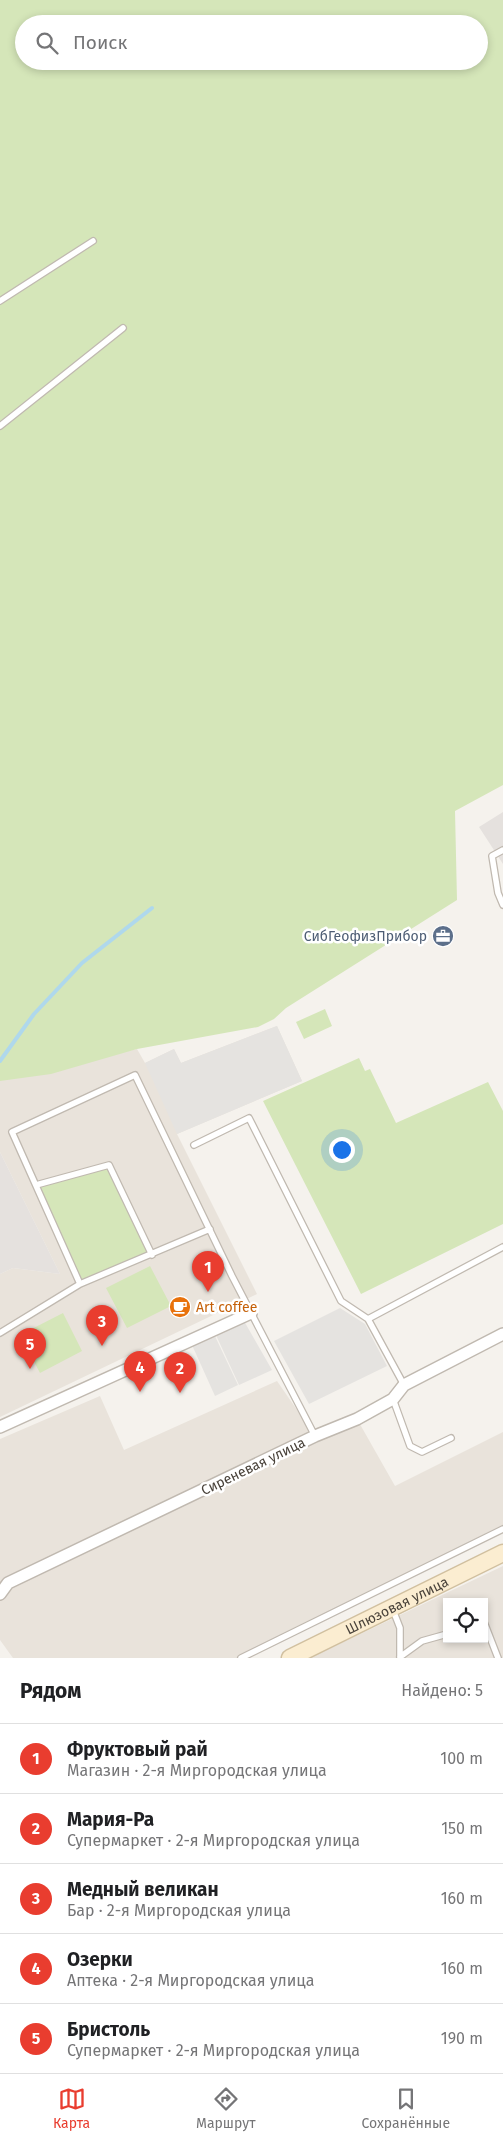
<!DOCTYPE html>
<html lang="ru">
<meta charset="utf-8">
<style>
:root{--surface:#fff;--page:#f6f6f6;--text:#202124;--muted:#757577;--line:#e0e0e0;--accent:#e93d2f}
body{margin:0;font-family:"Fira Sans",sans-serif;background:var(--page);color:var(--text)}
.controls{position:absolute;right:15px;bottom:15px;display:grid;overflow:hidden;border-radius:0px;box-shadow:0 2px 8px #0003}
.controls button{width:45px;height:45px;display:grid;place-items:center;padding:0;border:0;border-bottom:1px solid var(--line);background:var(--surface);color:var(--text);font:25px sans-serif}
.you{position:absolute;left:341px;top:1149px;width:18px;height:18px;margin:-12px;border:4px solid #fff;border-radius:50%;background:#1a73e8;box-shadow:0 0 0 8px #1a73e833}
.badge{display:grid;place-items:center;width:32px;height:32px;border-radius:50%;background:var(--accent);color:#fff;font-size:16px;font-weight:700}
.pin{position:absolute;translate:-50% -41px;filter:drop-shadow(0 1px 2px #0008)}
.pin::after{content:'';position:absolute;top:26px;width:18px;height:15px;background:inherit;clip-path:polygon(0 0,100% 0,50% 100%)}
.list{margin:0;padding:0;list-style:none}
h2{display:flex;justify-content:space-between;align-items:center;height:65px;margin:0;padding:0 20px;font-size:21px}
h2 small{font-size:16px;font-weight:400;color:var(--muted)}
.list li{display:grid;grid-template-columns:32px 1fr auto;gap:15px;align-items:center;box-sizing:border-box;height:70px;padding:0 20px;border-top:1px solid var(--line)}
.list b{display:block;font-size:19px;white-space:nowrap}
.list p{margin:0;font-size:16px;white-space:nowrap;color:var(--muted)}
.list em{font-size:16px;font-style:normal;color:var(--muted)}
.icon{flex:none;width:28px;height:28px;fill:none;stroke:currentColor;stroke-width:2;stroke-linecap:round;stroke-linejoin:round}
.map{position:relative;flex:none;width:503px;height:1658px;overflow:hidden}
.search{position:absolute;background:var(--surface);box-shadow:0 2px 8px #0003;left:15px;right:15px;top:15px;height:55px;display:flex;align-items:center;gap:12px;box-sizing:border-box;padding:0 18px;border-radius:28px;color:var(--muted);font-size:19px}
.sheet{height:415px;background:var(--surface)}
nav{display:flex;justify-content:space-around;align-items:center;box-sizing:border-box;height:70px;border-top:1px solid var(--line);background:var(--surface);font-size:14px;color:var(--muted)}
nav a{display:grid;justify-items:center;gap:2px}
nav .on{color:var(--accent)}
.map>svg:first-child{display:block}
.residential{fill:#e9e3db;fill-rule:evenodd}
.industrial{fill:#e5e1de}
.green{fill:#d5e6b9;fill-rule:evenodd}
.parking{fill:#e5e3e0}
.lines{fill:none;stroke-linecap:round;stroke-linejoin:round}
.stream{stroke:#afd8ec;stroke-width:4}
.lane-casing{stroke:#c0b9b0;stroke-width:8}
.street-casing{stroke:#c0b9b0;stroke-width:14}
.secondary-casing{stroke:#d1c0a0;stroke-width:19}
.lane{stroke:#fff;stroke-width:5.5}
.street{stroke:#fff;stroke-width:11}
.secondary{stroke:#fbedd1;stroke-width:16}
.labels{text-anchor:middle;stroke-width:5;stroke-linejoin:round;paint-order:stroke}
.service-label{font-size:14px;fill:#4e5e75;stroke:#fff;text-anchor:end}
.food-label{font-size:14px;fill:#c56008;stroke:#fff;text-anchor:start}
.street-label{font-size:14px;fill:#49423a;stroke:#fff}
</style>
<div class="map">
<svg width="503" height="1658" viewBox="0 0 503 1658">
<rect width="100%" height="100%" fill="#f5f2ed"/>
<!-- residential -->
<path class="residential" d="M277,1026l25,55 -125,53 80,160 -257,123v-143l13,-6 47,6 -60,-122v-72l137,-31 8,14 29,-14 7,14z
M277,1381l38,55 42,-17 38,67 108,-54v95l-256,131h-234l-13,-18v-201l100,-43 24,54z
M503,1566v92h-193zM447,1602h37v37h-37z"/>
<!-- industrial -->
<path class="industrial" d="M503,812v52l-24,-37z
M0,1152l60,122 -47,-6 -13,6z"/>
<!-- green -->
<path class="green" d="M0,0h503v785l-48,26 2,89 -171,108 -12,11 -16,8 -121,22 -86,25 -51,7zM24,24h455v37h-455z
M325,1009l7,17 -28,13 -8,-17z
M359,1058l6,13 5,-2 26,54 92,-41 15,29v113l-142,70 -98,-193z
M109,1165l43,90 -72,29 -44,-99z
M150,1266l21,40 -44,22 -21,-40z
M63,1313l19,38 -42,22 -20,-38z"/>
<!-- parking -->
<path class="parking" d="M277,1026l25,55 -125,53 -32,-71 29,-14 7,14z
M340,1308l25,16 22,42 -78,38 -35,-63z
M244,1321l28,49 -33,15 -24,-52z
M214,1334l24,51 -23,11 -23,-51z"/>
<g class="lines">
<!-- stream -->
<path class="stream" d="M0,1061l34,-47 48,-51 70,-55"/>
<!-- lane casing -->
<g class="lane-casing">
<path id="lane" d="M0,301l93,-60
M0,426l123,-98
M503,850l-11,6 6,37 5,12
M194,1145l55,-27 92,183 27,18 36,66
M36,1185l73,-20 43,90
M80,1284l-68,-152 123,-57 97,201 83,160
M368,1319l135,-72
M0,1333l80,-49 130,-55
M393,1399l17,47 12,6 29,-14
M393,1610l7,18v30
M484,1622l14,36
M400,1657l22,-16 25,-7
M241,1658l262,-129"/>
</g>
<!-- street casing -->
<g class="street-casing">
<path id="street" d="M0,1427l251,-114
M0,1594l8,-11 307,-147 42,-17 36,-20 11,-14 99,-51"/>
</g>
<!-- secondary casing -->
<g class="secondary-casing">
<g id="secondary">
<path id="s1" d="M290,1658l213,-105"/>
</g>
</g>
<!-- lane -->
<use href="#lane" class="lane"/>
<!-- street -->
<use href="#street" class="street"/>
<!-- secondary -->
<use href="#secondary" class="secondary"/>
</g>
<!-- icons -->
<defs>
<g id="office-disc" transform="scale(1.125)"><circle r="9.5" fill="#5c6f8a" stroke="#fff"/><path d="M-6-3h4V-5.5h4V-3h4V5H-6ZM-1-4.5V-3h2v-1.5ZM-6 0V1H6V0Z" fill="#fff"/></g>
<g id="cafe-disc" transform="scale(1.125)"><circle r="9.5" fill="#e8710a" stroke="#fff"/><path d="M-5.5-4.5H6V0H3Q3 3.5 0 3.5H-2.5Q-5.5 3.5-5.5 0ZM3-3.2v2h1.7v-2ZM-6 4.5H4V6H-6Z" fill="#fff"/></g>
</defs>
<g fill-rule="evenodd">
<use href="#office-disc" x="443" y="936"/>
<use href="#cafe-disc" x="180" y="1307"/>
</g>
<g class="labels">
<!-- service labels -->
<g class="service-label">
<text x="427" y="941">СибГеофизПрибор</text>
</g>
<!-- food labels -->
<g class="food-label">
<text x="196" y="1312">Art coffee</text>
</g>
<!-- street labels -->
<g class="street-label">
<text transform="translate(253 1466) rotate(-26)" y="5">Сиреневая улица</text>
<text dy="5" stroke="none"><textPath href="#s1" startOffset="119">Шлюзовая улица</textPath></text>
</g>
</g>
</svg>
<div class="controls">
<button><svg class="icon" aria-label="locate" viewBox="0 0 24 24"><circle cx="12" cy="12" r="6"/><path d="M12 2v4M12 18v4M2 12h4M18 12h4"/></svg></button>
</div>
<div class="you"></div>
<div class="pin badge" style="left:208px;top:1292px">1</div>
<div class="pin badge" style="left:180px;top:1393px">2</div>
<div class="pin badge" style="left:102px;top:1346px">3</div>
<div class="pin badge" style="left:140px;top:1392px">4</div>
<div class="pin badge" style="left:30px;top:1369px">5</div>
<div class="search"><svg class="icon" aria-label="search" viewBox="0 0 24 24"><circle cx="10" cy="10" r="6"/><path d="M15 15l6 6"/></svg>Поиск</div>
</div>
<section class="sheet">
<h2>Рядом<small>Найдено: 5</small></h2>
<ul class="list">
<li><span class="badge">1</span><div><b>Фруктовый рай</b><p>Магазин · 2-я Миргородская улица</p></div><em>100 m</em></li>
<li><span class="badge">2</span><div><b>Мария-Ра</b><p>Супермаркет · 2-я Миргородская улица</p></div><em>150 m</em></li>
<li><span class="badge">3</span><div><b>Медный великан</b><p>Бар · 2-я Миргородская улица</p></div><em>160 m</em></li>
<li><span class="badge">4</span><div><b>Озерки</b><p>Аптека · 2-я Миргородская улица</p></div><em>160 m</em></li>
<li><span class="badge">5</span><div><b>Бристоль</b><p>Супермаркет · 2-я Миргородская улица</p></div><em>190 m</em></li>
</ul>
</section>
<nav>
<a class="on"><svg class="icon" aria-label="map" viewBox="0 0 24 24"><path d="M3 6l6-2 6 2 6-2v14l-6 2-6-2-6 2zM9 4v14M15 6v14"/></svg>Карта</a>
<a><svg class="icon" aria-label="directions" viewBox="0 0 24 24"><path d="M12 3l9 9-9 9-9-9zM9 14v-3h6M13 9l2 2-2 2"/></svg>Маршрут</a>
<a><svg class="icon" aria-label="saved" viewBox="0 0 24 24"><path d="M7 4h10v16l-5-4-5 4z"/></svg>Сохранённые</a>
</nav>
